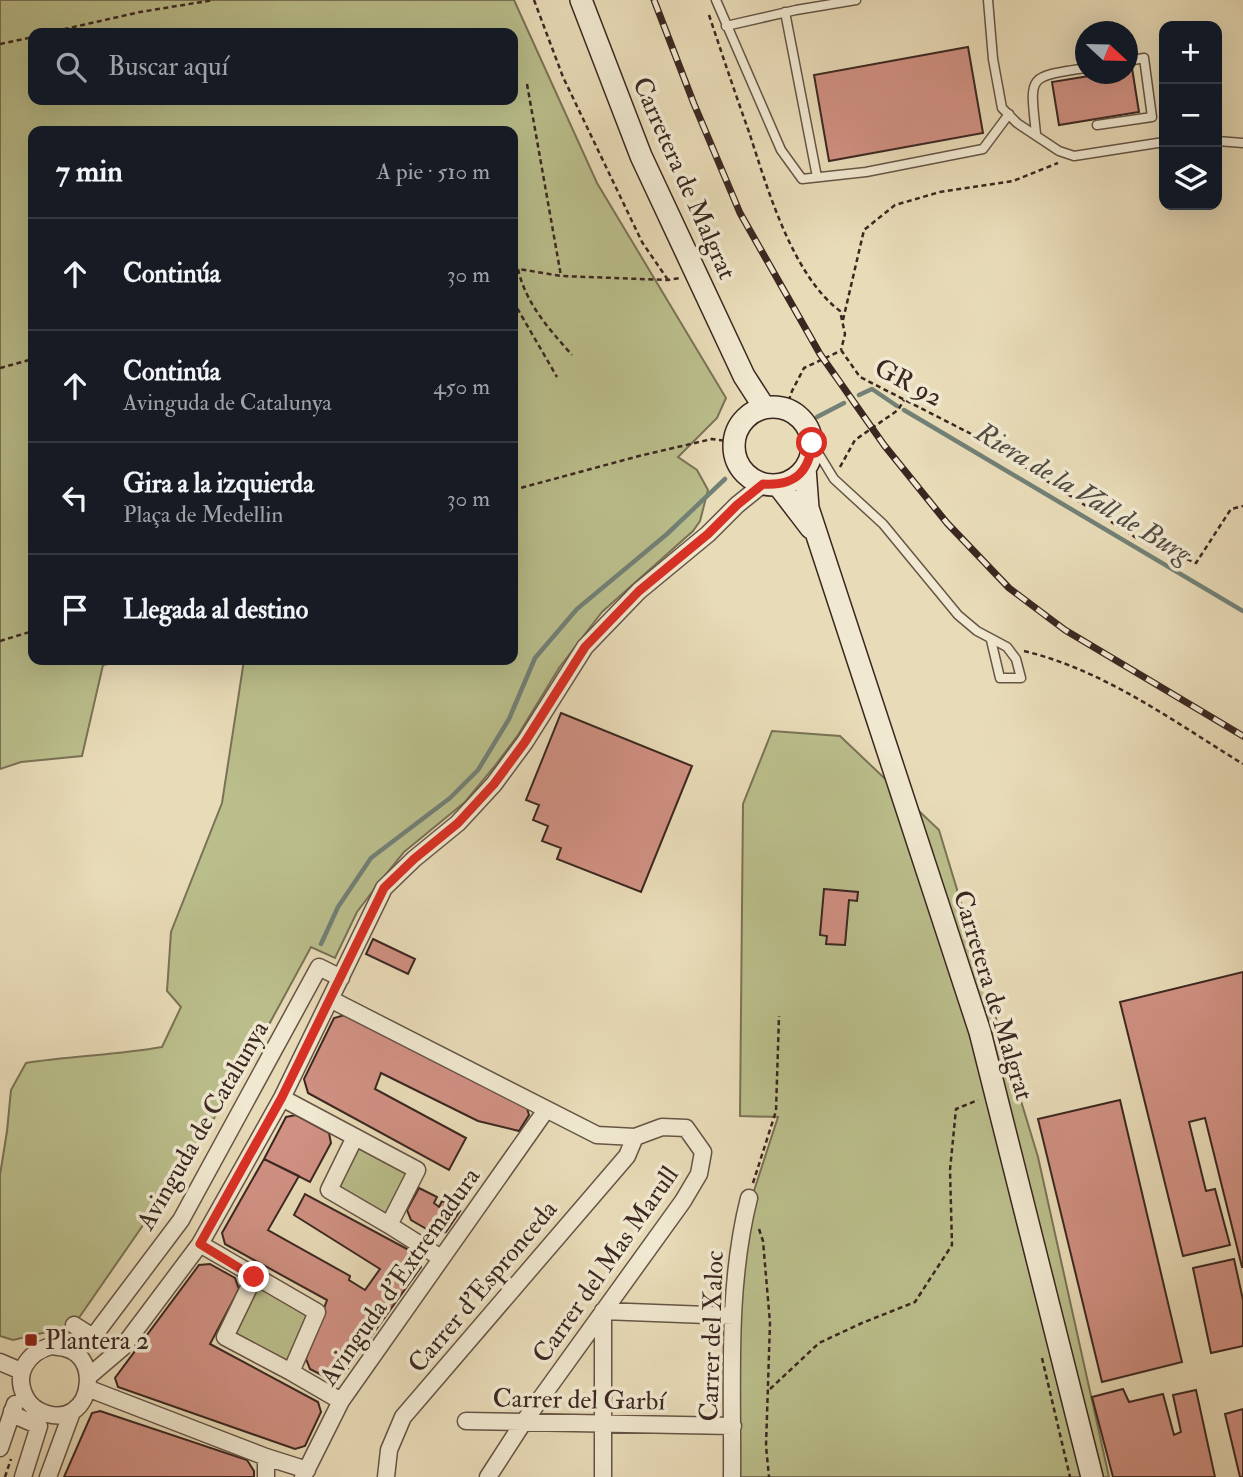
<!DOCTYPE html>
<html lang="es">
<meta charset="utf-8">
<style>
:root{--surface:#171b24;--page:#242831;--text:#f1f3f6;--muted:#9ea1a6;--line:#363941}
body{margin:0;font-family:"IM FELL Double Pica",serif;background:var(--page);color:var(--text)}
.controls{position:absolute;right:21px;top:21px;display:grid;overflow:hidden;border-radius:14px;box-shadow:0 7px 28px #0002}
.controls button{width:63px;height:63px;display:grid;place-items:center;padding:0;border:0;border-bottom:2px solid var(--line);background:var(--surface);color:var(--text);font:35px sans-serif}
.compass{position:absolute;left:1075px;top:21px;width:63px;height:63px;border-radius:50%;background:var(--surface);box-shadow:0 7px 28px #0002;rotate:112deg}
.stop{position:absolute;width:21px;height:21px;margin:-16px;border:5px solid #d93025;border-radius:50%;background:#fff}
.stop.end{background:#d93025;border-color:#fff;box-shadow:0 2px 7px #0008}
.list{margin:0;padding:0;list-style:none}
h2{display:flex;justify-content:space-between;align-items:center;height:91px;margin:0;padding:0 28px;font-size:30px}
h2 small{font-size:23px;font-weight:400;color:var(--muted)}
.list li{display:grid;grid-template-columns:46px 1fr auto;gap:21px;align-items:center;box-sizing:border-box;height:112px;padding:0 28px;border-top:2px solid var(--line)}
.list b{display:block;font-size:26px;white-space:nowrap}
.list p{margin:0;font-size:23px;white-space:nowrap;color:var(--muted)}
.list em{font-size:23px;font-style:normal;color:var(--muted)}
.icon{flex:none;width:38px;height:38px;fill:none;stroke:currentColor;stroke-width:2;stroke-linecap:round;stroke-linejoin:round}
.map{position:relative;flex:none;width:1243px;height:1477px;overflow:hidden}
.search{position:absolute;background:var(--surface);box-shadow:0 7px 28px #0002;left:28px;top:28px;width:490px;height:77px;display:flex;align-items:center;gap:18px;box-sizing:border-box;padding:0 24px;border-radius:14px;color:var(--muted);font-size:26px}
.panel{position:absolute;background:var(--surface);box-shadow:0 7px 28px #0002;left:28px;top:126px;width:490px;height:539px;border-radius:14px}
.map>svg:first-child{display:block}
.green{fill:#babe8b;stroke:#7a7256;stroke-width:2;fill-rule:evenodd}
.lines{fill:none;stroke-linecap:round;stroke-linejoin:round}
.stream{stroke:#728076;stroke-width:4.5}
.building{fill:#d09082;stroke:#3b2721;stroke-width:2}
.lane-casing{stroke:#665446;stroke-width:11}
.street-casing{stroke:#665446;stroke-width:19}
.secondary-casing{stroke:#3b2721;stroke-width:24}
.path{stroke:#3b2721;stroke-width:2.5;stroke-dasharray:5 3.5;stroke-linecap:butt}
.lane{stroke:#f0e8d0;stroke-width:8}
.street{stroke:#f0e8d0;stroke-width:16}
.secondary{stroke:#f0e8d0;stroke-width:21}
.rail-casing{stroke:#3b2721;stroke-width:7}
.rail{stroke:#f0e8d0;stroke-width:4.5;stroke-dasharray:13;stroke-linecap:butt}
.route{stroke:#d93025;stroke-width:9}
.poi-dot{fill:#8f2418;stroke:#f0e8d0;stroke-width:2.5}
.labels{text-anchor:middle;stroke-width:7;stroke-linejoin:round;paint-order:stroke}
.street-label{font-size:26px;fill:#3b2721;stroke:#f0e8d0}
.poi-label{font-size:26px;fill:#3b2721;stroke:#f0e8d0;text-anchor:start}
.water-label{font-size:28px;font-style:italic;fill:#524c44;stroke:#f0e8d0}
</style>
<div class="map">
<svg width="1243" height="1477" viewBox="0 0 1243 1477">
<rect width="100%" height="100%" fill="#e8dbb7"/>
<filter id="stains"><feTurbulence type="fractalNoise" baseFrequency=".00286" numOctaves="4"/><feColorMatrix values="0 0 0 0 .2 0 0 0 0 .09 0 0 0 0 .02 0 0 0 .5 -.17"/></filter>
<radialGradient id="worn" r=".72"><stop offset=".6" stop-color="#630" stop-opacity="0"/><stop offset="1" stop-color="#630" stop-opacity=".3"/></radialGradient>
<!-- green -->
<path class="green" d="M0,0h514l83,183 129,215 -9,20 -39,39 19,13 11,20 -8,31 -7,10 -91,81 -43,56 -41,67 -24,32 -29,35 -61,50 -22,27 -25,33 -22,46 -24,-11 -58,107 -60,99 -126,182 -20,-3 -34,8 -13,-4v-161l7,-44 4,-41 15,-27c45,-7 91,-8 136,-16l19,-40 -14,-16 4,-59 51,-129 22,-143h269v-529h-480v529h95l-25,5 -21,91 -61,6 -21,7zM33,33h480v67h-480z
M772,731l68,5 99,94 99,327 71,320h-377l7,-240 39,-120 -38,-1 3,-312z
M355,1137l60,37 -26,51 -61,-33z
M254,1277l63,35 -26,60 -66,-35z"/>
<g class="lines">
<!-- stream -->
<path class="stream" d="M859,395l13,-6 25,17
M904,410l339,201
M817,417l27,-14
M321,944l17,-37 33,-49 79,-60 28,-28 31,-51 26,-61 42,-49 90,-75 58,-55"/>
</g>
<!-- building -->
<path class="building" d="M968,47l15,86 -154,28 -15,-86z
M1132,68l7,44 -80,13 -7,-43 49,-8h27v-5z
M561,713l131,53 -51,126 -84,-33 4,-11 -19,-7 6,-15 -15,-6 6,-15 -13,-5z
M824,889l34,3 -1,9 -8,-1 -4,45 -19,-1 1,-8 -7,-1z
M373,939l42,20 -7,15 -42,-20z
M1243,972v295h-1l-37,-149 -16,4 17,69 9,-2 15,56 -47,11 -63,-254z
M348,1014l178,91 3,10 -10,16 -41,-10 -97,-48 -6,16 91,49 -17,32 -141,-77 -4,-14 30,-61z
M1120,1100l62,262 -80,20 -64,-263z
M296,1115l33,18 2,10 -21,39 -46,-23 22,-42z
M264,1159l35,17 -31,54 82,46 -1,4 16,10 15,-21 -86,-54 11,-21 115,62 1,11 -80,111 -10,2 -21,-11 -4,-10 21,-59 -102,-56 -3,-11z
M419,1188l18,9 -3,6 5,4 3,-6 18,10 -14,21 -9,3 -26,-15 -4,-10z
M1234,1259l9,41v46l-32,7 -18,-85z
M210,1264l25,14 4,11 -29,55 108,58 3,10 -16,34 -10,3 -177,-62 -3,-9 84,-113z
M1123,1389l6,13 34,-8 11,41 7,-3 -8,-37 23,-5 19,87h-102l-21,-80z
M1243,1409v68h-3l-15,-63z
M100,1411l147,49 7,11v6h-190l28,-64z"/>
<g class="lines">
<!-- lane casing -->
<g class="lane-casing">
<path id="lane" d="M716,0l65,150 21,29 64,-7 117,-23 26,-35
M988,0l5,59 9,49 15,15 42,28 15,5 90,-14
M785,12l32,165
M726,26l70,-16 60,-10
M1097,125l55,-8 -8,-59 -16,3
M1036,134c-6,-59 -10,-57 50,-66
M1217,141l26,2
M812,443l22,36 49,45 75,91 19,16 30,16 9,12 5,19h-21l-9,-38"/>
</g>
<!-- street casing -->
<g class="street-casing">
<path id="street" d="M330,999l267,136 38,2 27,-10 24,1 17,24 -4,22 -16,27 -160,222 -35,54
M282,1098l135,72 -28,55 52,33
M355,1137l-26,53 60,35
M200,1244l117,68 -26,60 50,29
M254,1277l-29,60 66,35
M74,1325l19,12 88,-117 138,-253 22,11
M51,1346c10,1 18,2 26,8 16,14 14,45 -4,57 -15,10 -39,2 -47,-13 -13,-24 1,-45 25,-52z
M0,1362l21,9
M88,1377l34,-29 78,-104 82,-146 102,-210 30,-29 44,-36 36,-39 31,-42 60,-95 54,-56 69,-57 29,-29 26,-21
M87,1388l179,69 41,13
M12,1411l2,4 25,11 -16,51
M466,1421l267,5
M0,1448l15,-44
M266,1457v20
M48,1477l24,-65
M303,1477l38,-76 205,-291
M386,1477l3,-27 14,-33 224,-261 8,-19
M603,1477v-166l130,5
M732,1477c1,-93 -6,-188 17,-279"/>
</g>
<!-- secondary casing -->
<g class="secondary-casing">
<path id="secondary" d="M581,0l60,156 103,220 20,31
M734 446a39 39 0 1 1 78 0a39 39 0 1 1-78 0Z
M805,468l3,40 172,524 112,445
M778,485l33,43"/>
</g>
<!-- path -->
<path class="path" d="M534,0l29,77 79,165 26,38
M709,15c13,39 26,78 40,117 18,55 43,143 91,179l5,23 -4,16
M47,33l93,-21 74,-12
M0,44l33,-7
M527,84l34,192
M513,268l48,8 107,4 12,-2
M518,269c8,35 31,60 54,86
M513,301l44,76
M843,320l21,-90 31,-25 45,-13 73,-11 45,-18
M841,350l19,27 121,62 157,100 58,24 35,-54 12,-3
M0,368l33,-9
M786,409l6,-18 12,-23 36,-17
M840,467l15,-27 43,-30 6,-10
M513,490l126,-34 73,-17 22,3
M0,641l33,-10
M1024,651c80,19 149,70 219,113
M753,1183l23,-72 3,-95
M759,1229l4,12 7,82 -4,123 3,31
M1042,1358l28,119
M770,1389l49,-46 43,-20 53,-21 37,-57 -2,-75 6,-61 22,-9
M5,1477l6,-18"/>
<!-- lane -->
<use href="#lane" class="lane"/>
<!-- street -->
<use href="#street" class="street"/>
<!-- secondary -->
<use href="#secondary" class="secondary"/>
<!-- rail casing -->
<g class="rail-casing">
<path id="rail" d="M654,0l40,104 46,109 80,141 64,91 63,78 62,65 56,42 178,106"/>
</g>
<!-- rail -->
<use href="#rail" class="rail"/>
</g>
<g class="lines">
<!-- route -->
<path class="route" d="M254,1277l-54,-33 82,-147 102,-209 30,-29 44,-36 36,-39 31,-42 60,-95 54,-56 69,-57 29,-29 26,-21c30,2 46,-10 49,-41"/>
</g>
<!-- markers -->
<rect class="poi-dot" x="24" y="1333" width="14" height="14" rx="3.5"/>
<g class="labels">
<!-- street labels -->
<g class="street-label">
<text transform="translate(685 178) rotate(66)" y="9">Carretera de Malgrat</text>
<text transform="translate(909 382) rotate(28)" y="9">GR 92</text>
<text transform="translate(994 995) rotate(73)" y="9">Carretera de Malgrat</text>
<text transform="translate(202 1125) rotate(-60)" y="9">Avinguda de Catalunya</text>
<text transform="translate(605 1264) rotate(-55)" y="9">Carrer del Mas Marull</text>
<text transform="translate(399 1276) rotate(-55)" y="9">Avinguda d'Extremadura</text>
<text transform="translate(482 1286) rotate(-50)" y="9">Carrer d'Espronceda</text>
<text transform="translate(711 1336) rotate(-88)" y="9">Carrer del Xaloc</text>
<text transform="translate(579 1399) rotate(1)" y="9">Carrer del Garbí</text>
</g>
<!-- poi labels -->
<g class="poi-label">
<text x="45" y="1349">Plantera 2</text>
</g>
<!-- water labels -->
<g class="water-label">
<text transform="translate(1084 492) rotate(31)" y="10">Riera de la Vall de Burg</text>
</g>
</g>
<rect width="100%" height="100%" filter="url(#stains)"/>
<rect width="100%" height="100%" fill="url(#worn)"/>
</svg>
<div class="controls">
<button>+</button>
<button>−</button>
<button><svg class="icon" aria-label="layers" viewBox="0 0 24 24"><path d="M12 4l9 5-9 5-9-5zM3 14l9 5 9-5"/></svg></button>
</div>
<svg class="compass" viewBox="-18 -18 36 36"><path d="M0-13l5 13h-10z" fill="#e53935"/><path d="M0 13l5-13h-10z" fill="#9ea1a6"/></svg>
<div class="stop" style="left:812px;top:443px"></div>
<div class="stop end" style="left:254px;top:1277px"></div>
<div class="search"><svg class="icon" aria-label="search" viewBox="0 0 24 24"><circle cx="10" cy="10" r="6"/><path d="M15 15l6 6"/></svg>Buscar aquí</div>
<section class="panel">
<h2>7 min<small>A pie · 510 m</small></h2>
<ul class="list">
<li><svg class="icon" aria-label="ahead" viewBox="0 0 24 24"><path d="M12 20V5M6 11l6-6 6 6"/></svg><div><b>Continúa</b></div><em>30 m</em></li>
<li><svg class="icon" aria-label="ahead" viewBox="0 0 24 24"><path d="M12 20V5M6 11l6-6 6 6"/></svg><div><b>Continúa</b><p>Avinguda de Catalunya</p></div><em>450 m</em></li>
<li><svg class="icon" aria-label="left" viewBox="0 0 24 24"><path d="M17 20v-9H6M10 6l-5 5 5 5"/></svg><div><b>Gira a la izquierda</b><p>Plaça de Medellin</p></div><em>30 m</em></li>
<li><svg class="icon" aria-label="arrive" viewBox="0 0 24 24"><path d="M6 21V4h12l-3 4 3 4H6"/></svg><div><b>Llegada al destino</b></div></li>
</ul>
</section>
</div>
